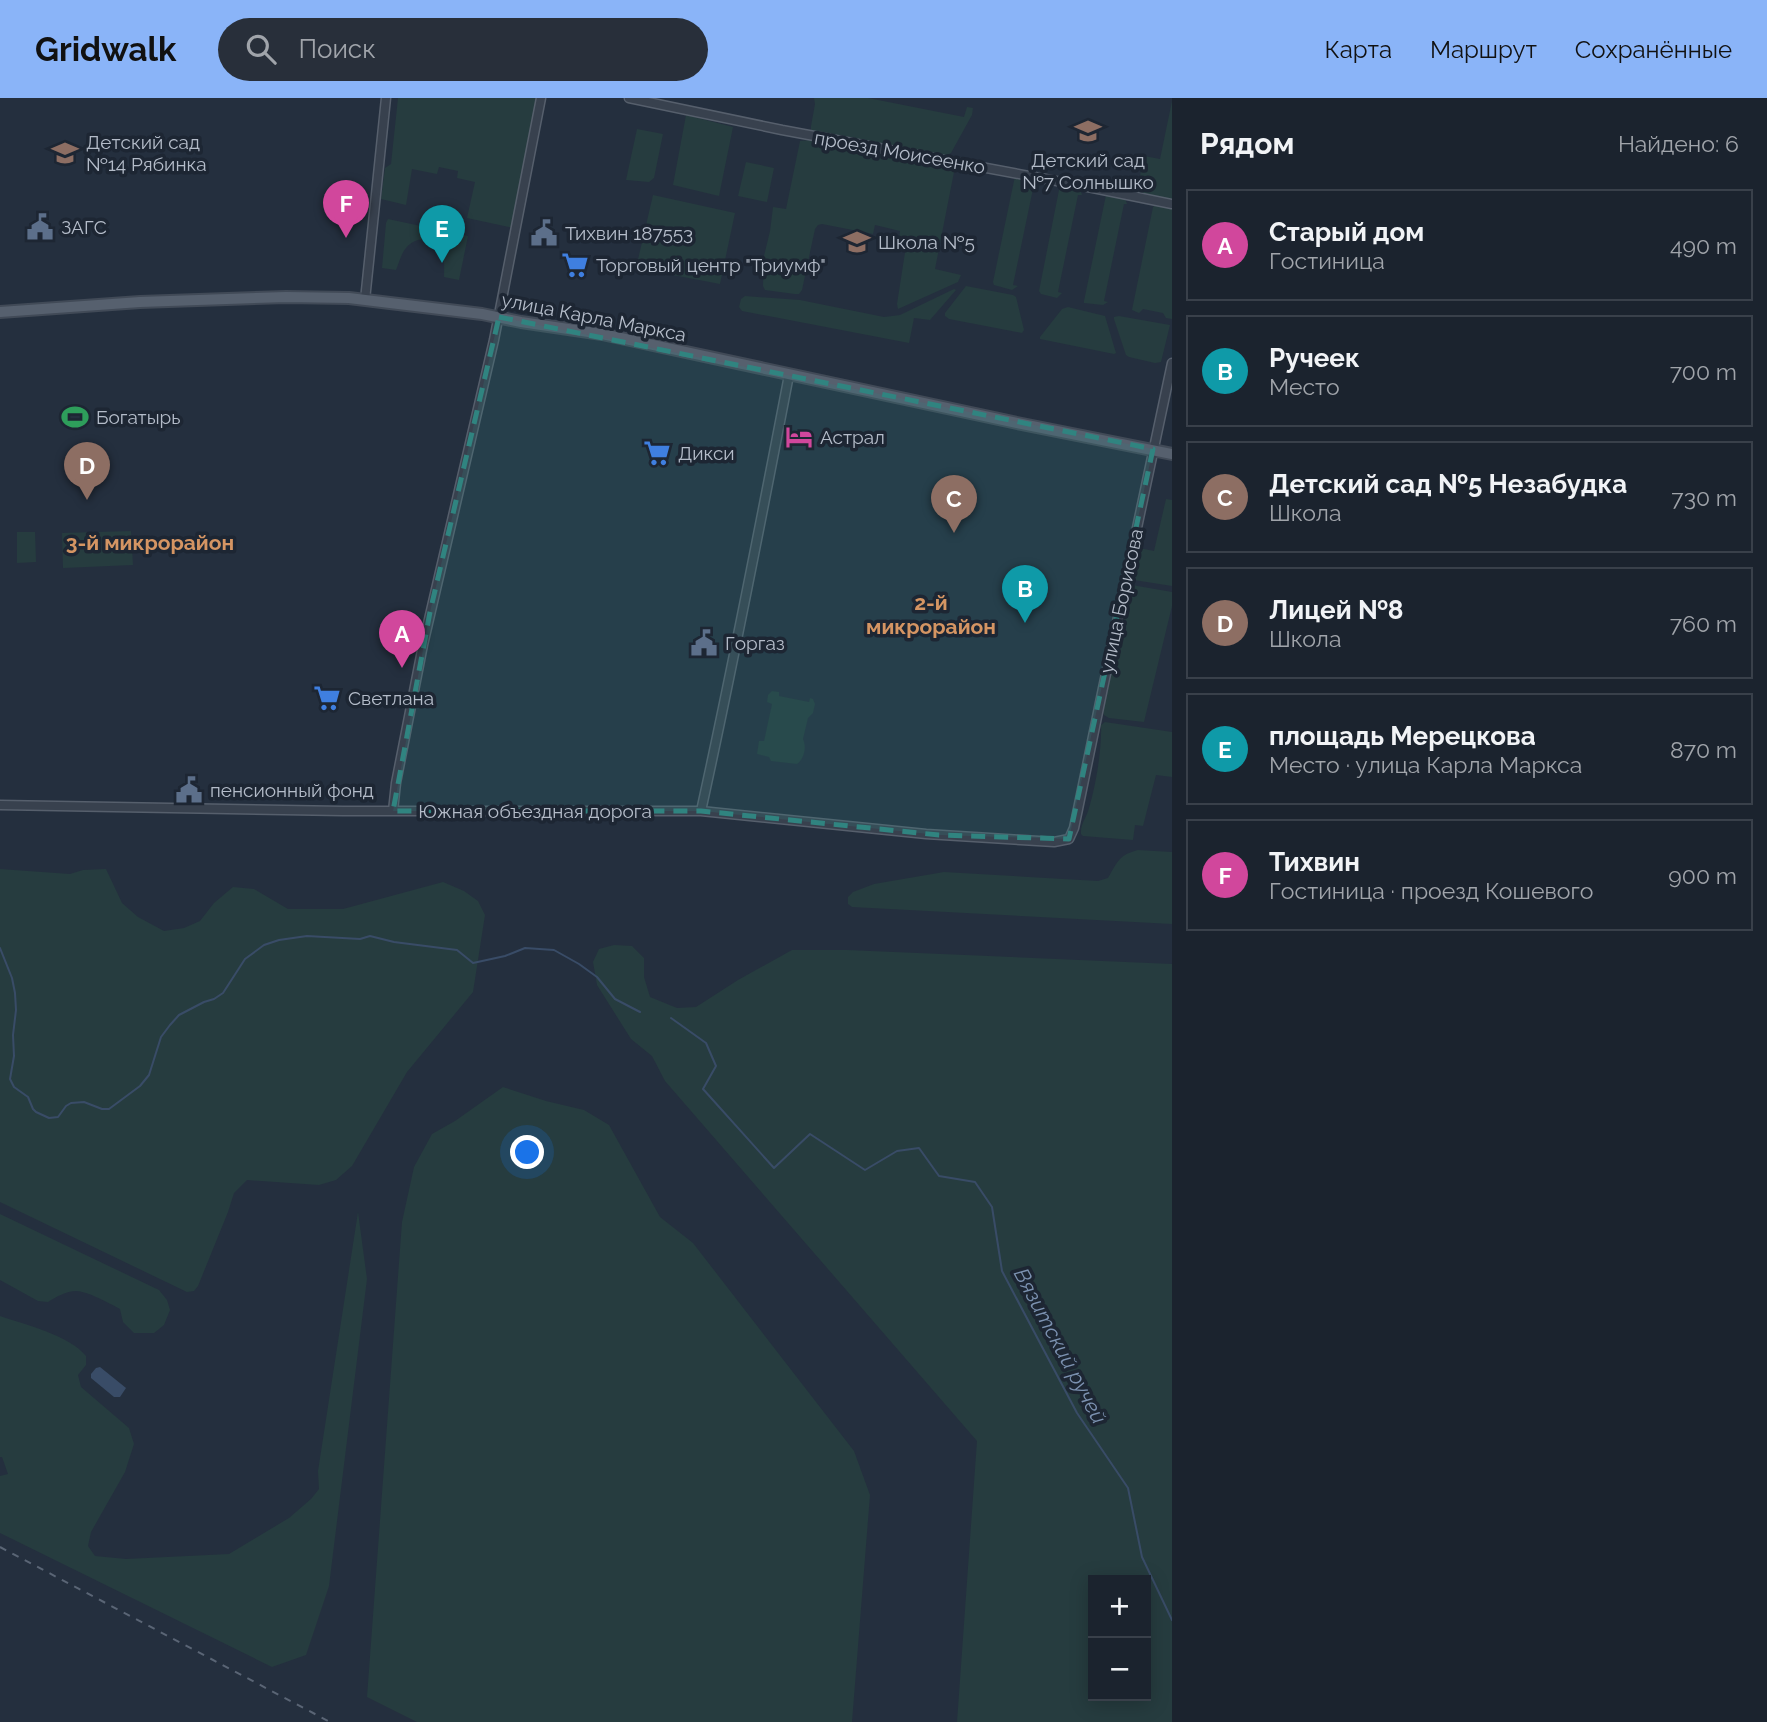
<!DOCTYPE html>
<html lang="ru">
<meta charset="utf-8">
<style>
:root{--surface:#1b232e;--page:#282f3a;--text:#f1f3f6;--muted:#a0a4aa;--line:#39404a;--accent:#8ab4f8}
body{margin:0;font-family:Raleway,sans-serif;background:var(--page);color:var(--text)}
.controls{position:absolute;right:21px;bottom:21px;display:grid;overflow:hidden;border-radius:0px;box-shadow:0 4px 18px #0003}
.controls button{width:63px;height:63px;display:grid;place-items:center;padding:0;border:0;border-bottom:2px solid var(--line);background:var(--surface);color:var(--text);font:35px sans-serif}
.you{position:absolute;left:528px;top:1055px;width:24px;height:24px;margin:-18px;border:5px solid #fff;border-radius:50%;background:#1a73e8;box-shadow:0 0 0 10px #1a73e833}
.badge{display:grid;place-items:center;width:46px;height:46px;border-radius:50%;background:var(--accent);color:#fff;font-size:23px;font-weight:700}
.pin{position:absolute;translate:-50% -58px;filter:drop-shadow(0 2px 4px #0008)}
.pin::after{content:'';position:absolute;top:37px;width:24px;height:21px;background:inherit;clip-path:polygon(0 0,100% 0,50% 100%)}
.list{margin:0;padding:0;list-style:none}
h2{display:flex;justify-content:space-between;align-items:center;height:91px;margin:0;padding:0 28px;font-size:30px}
h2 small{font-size:23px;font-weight:400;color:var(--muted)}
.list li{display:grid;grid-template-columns:46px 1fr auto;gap:21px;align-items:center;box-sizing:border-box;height:112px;margin:0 14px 14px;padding:0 14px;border:2px solid var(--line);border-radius:0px}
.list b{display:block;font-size:26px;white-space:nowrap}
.list p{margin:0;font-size:23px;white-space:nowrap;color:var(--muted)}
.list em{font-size:23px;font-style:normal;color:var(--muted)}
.icon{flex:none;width:38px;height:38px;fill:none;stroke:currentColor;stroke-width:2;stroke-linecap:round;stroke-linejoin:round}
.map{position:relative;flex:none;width:1172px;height:1624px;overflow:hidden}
header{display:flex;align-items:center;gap:42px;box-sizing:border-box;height:98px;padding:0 35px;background:var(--accent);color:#111}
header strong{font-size:33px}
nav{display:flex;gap:38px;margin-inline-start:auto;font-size:24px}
.search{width:490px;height:63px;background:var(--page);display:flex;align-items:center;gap:18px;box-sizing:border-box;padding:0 24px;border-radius:38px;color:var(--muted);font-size:26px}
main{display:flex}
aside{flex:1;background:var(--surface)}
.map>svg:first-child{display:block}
.green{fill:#263c3f;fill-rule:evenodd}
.water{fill:#394c67}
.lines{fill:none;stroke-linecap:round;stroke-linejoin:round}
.stream{stroke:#394c67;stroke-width:2}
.minor-casing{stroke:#565f6c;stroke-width:11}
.major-casing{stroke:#414a57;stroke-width:14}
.minor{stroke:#38414e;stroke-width:8}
.major{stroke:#56606e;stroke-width:10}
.rail{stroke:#5a6575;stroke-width:2;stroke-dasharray:7 7;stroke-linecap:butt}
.marked{fill:#308480;fill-opacity:0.2;stroke:#308480;stroke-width:5;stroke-dasharray:14 9;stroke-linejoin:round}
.labels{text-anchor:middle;stroke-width:7;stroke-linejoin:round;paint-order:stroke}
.poi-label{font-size:19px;fill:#b4bcc9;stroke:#1d2633;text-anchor:start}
.street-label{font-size:19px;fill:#b4bcc9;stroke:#1d2633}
.neighbourhood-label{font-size:21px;font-weight:bold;fill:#d59563;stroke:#1d2633}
.water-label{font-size:21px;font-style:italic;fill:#7c92b1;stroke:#1d2633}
</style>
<header>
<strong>Gridwalk</strong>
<div class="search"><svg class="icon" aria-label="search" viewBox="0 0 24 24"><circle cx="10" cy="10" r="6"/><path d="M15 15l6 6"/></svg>Поиск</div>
<nav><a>Карта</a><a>Маршрут</a><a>Сохранённые</a></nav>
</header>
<main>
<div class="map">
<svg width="1172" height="1624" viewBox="0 0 1172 1624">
<rect width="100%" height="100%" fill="#242f3e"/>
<!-- green -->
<path class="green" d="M398,0h139l-23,130 -47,-10 8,-36 -18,-4 1,-7 -19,-4 -2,7 -25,-5 -6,36 -25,-6 4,-31 6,-4z
M814,0h54l96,19 3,-10 6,1 -1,7 -21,38 -6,3 -130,-24 -4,-2v-4l4,-22z
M1172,3v100l-34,-7 -1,-3 7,-35 16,3z
M686,17l47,12 -14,69 -46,-11z
M637,31l26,5 -9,44 -5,4 -23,-2z
M811,42l144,27 -20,102 26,6 -3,7 -60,27 -1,-5 9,-58 -7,-7 1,-8 -25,-6 -2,9 -51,-10 -4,1 -3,4 -13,61 -3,4h-4l-30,-4 -2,-4 1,-30 6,-25 3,-24 13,2 14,-68z
M746,64l28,6 -7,34 -29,-6z
M1015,78l21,4 3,5 -1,4h-5l-20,96 5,1 -6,4 -18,-5 -1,-3z
M1060,87l20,4 2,6h-4l-20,97 4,1 -5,5 -16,-4 -2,-3z
M653,97l82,18 -15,71 -84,-16z
M1106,97l19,4 2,5h-3l-20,97 4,1 -5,3 -19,-2v-2z
M1156,106l16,3v112l-6,-1 -3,-5 -20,-4 -4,4 -7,-3 21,-103z
M388,121l80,17 -9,44 -15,-3c0,-8 1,-16 -2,-24 -5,-17 -26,-18 -36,-5 -5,6 -7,15 -10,22l-14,-2 4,-45z
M966,188l47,9 3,2 8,33 -2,3 -73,-14 -4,-3v-3z
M954,191l2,1 -26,30 -16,-2 -5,25 -167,-32 -3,-4 2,-8 4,-3 55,4 84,17 16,-2z
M1068,209l37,9 11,37 -2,1 -74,-15v-2l22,-28z
M1119,218l51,9 -9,37 -6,1 -26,-6 -3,-2 -12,-36v-2z
M1166,401l6,1v86l-38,-6 -2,-6 7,-26 15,3z
M131,433l2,34 -70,3 -1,-35z
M17,434h18l1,30 -19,1z
M1132,487l40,7v14l-28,116 -35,-4 -5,-3 -1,-3 25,-122z
M772,593l7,1v4l30,6 1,-4 3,1 2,5 -2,9 -5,5 -5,21c4,8 1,20 -6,25l-26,-3 -2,-4 -12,-3 2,-13h5l8,-37 -5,-2 1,-7z
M1105,624l67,10v45l-16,-2 -13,51 -8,-1 -2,15 -50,-4 -2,-2c-1,-10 6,-17 8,-26 7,-23 13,-60 12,-83z
M1138,752l34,2v72l-320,-17 -4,-3v-7l5,-5 21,-8 70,-12 154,9 10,-3c10,-17 11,-23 30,-28z
M0,771l70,5 13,-4 23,-1 16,34 16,14 26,14 20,-3 16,-7 14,-18 19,-16 21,2 34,20h55l100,-27 21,9 14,10 7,14 -12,77 -66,80 -55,94 -16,14 -17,5 -72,-5 -13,13 -6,19 -30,74 -4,5 -7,1 -187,-90z
M614,847l18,1 12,12v19l6,20 27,11 19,-1 42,-27 54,-30h55l325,14v758h-215l20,-281 -312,-360 -13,-25 -21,-17 -34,-54 -4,-23 6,-13zM1093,1482h53v116h-53z
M503,989l43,14 38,9 25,15 51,92 33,26 161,208 16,44 -18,227h-435l-50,-25 35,-475 12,-55 18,-33 23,-13z
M358,1114l9,67 -38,307 -23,69 -34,12 -272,-134v-57l8,-2 -6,-17h-2v-141c26,9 69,19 86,40v9l-8,10 3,12 48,41 5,16 -9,28 -34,60 -3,14 7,10 31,3 103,-5 60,-36 22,-19 8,-10 -1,-18z
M0,1116l159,76 8,10 3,10 -6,15 -10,8h-20l-11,-11 -3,-13c-11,-6 -33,-18 -44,-18 -10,0 -20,6 -28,11l-10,-1 -38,-21z"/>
<!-- water -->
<path class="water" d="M100,1269l26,21 -6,9h-6l-23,-19v-4l5,-6z"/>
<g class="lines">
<!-- stream -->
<path class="stream" d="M0,850l12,30 3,15 1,17 -3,25 1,21 -4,23 4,8 14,10 5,12 3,3 13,6 9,-1 8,-11 5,-3 13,-1 18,7h7l31,-23 9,-11 12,-38 9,-12 9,-10 25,-13 10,-3 9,-6 22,-34 19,-14 15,-5 28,-4 53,3 10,-3 24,6 63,8 16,13 32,-7 20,-8 29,2 25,14 18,13 18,22 25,13
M671,920l35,25 10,23 -13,23 71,79 36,-34 55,36 32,-19 22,-3 20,28 36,6 17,25 10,64 75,142 51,75 14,69 30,63"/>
<!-- minor casing -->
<g class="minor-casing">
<path id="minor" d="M629,0l153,32 296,55 94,19
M365,202l21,-202
M0,707l343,6h358l225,23 128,8 15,-3 5,-11 4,-19 25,-121 69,-325
M393,713l3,-28 27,-138 71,-305 47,-242
M701,713c32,-145 60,-290 88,-436"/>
</g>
<!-- major casing -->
<g class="major-casing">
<path id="major" d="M0,214l140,-10 146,-5 63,1 41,5 92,11 39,8 81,12 415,89 155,31"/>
</g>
<!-- minor -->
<use href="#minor" class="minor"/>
<!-- major -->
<use href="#major" class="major"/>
<!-- rail -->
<path class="rail" d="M0,1449l330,175"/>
</g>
<!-- marked area -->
<path class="marked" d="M499,219l654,132 -84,390 -130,-4 -238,-24h-308l37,-199z"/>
<!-- icons -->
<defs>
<g id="school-bare" transform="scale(2.1)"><path d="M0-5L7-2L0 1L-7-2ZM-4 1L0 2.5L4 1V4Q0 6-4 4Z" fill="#8d6e63" stroke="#1d2633" stroke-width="2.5" paint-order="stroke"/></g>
<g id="civic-bare" transform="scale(2.1)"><path d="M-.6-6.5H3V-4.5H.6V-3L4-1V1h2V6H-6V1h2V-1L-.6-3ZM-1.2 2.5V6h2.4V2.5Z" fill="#5c6f8a" stroke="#1d2633" stroke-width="2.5" paint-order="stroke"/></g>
<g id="supermarket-bare" transform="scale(2.1)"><path d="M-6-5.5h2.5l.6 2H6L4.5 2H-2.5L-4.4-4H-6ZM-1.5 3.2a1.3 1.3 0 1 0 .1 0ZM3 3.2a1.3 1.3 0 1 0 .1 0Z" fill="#3f7fe0" stroke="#1d2633" stroke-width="2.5" paint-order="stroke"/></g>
<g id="stadium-bare" transform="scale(2.1)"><path d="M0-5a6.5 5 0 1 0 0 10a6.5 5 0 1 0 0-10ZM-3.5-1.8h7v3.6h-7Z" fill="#2e9e5b" stroke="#1d2633" stroke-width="2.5" paint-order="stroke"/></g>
<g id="hotel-bare" transform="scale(2.1)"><path d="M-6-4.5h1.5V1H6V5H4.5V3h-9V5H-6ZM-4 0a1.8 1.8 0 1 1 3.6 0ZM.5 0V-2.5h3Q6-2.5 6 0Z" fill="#d1479c" stroke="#1d2633" stroke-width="2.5" paint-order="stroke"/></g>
</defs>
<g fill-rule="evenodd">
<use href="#school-bare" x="1088" y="33"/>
<use href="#school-bare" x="65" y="55"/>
<use href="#civic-bare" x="40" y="129"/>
<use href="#civic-bare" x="544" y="135"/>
<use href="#school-bare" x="857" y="144"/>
<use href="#supermarket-bare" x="575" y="167"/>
<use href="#stadium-bare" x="75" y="319"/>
<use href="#hotel-bare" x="799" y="339"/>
<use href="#supermarket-bare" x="657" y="355"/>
<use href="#civic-bare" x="704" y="545"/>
<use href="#supermarket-bare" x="327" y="600"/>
<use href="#civic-bare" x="189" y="692"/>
</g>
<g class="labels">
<!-- poi labels -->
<g class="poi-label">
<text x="86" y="51">Детский сад<tspan x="86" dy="22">№14 Рябинка</tspan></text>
<text x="1088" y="69" text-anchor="middle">Детский сад<tspan x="1088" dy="22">№7 Солнышко</tspan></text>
<text x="61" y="136">ЗАГС</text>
<text x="565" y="142">Тихвин 187553</text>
<text x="878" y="151">Школа №5</text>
<text x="596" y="174">Торговый центр "Триумф"</text>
<text x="96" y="326">Богатырь</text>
<text x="820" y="346">Астрал</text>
<text x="678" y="362">Дикси</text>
<text x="725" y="552">Горгаз</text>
<text x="348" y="607">Светлана</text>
<text x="210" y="699">пенсионный фонд</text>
</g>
<!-- street labels -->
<g class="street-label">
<text transform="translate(900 54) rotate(10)" y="7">проезд Моисеенко</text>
<text transform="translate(594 219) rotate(11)" y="7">улица Карла Маркса</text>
<text transform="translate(1121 503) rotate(-78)" y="7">улица Борисова</text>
<text x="535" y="720">Южная объездная дорога</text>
</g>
<!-- neighbourhood labels -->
<g class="neighbourhood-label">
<text x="150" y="452">3-й микрорайон</text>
<text x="931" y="512">2-й<tspan x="931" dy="24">микрорайон</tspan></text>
</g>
<!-- water labels -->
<g class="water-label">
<text transform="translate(1060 1248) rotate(62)" y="7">Вязитский ручей</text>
</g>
</g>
</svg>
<div class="controls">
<button>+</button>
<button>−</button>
</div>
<div class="you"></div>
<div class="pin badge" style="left:402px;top:570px;background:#d1479c">A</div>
<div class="pin badge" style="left:1025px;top:525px;background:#0f9aa8">B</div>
<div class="pin badge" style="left:954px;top:435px;background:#8d6e63">C</div>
<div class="pin badge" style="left:87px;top:402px;background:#8d6e63">D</div>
<div class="pin badge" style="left:442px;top:165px;background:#0f9aa8">E</div>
<div class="pin badge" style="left:346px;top:140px;background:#d1479c">F</div>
</div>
<aside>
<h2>Рядом<small>Найдено: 6</small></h2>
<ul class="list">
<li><span class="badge" style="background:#d1479c">A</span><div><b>Старый дом</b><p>Гостиница</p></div><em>490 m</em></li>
<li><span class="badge" style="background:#0f9aa8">B</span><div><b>Ручеек</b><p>Место</p></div><em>700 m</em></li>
<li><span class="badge" style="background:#8d6e63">C</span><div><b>Детский сад №5 Незабудка</b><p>Школа</p></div><em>730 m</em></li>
<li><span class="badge" style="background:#8d6e63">D</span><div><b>Лицей №8</b><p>Школа</p></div><em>760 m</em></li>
<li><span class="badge" style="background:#0f9aa8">E</span><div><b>площадь Мерецкова</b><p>Место · улица Карла Маркса</p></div><em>870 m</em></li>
<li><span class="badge" style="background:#d1479c">F</span><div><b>Тихвин</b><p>Гостиница · проезд Кошевого</p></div><em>900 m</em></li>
</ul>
</aside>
</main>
